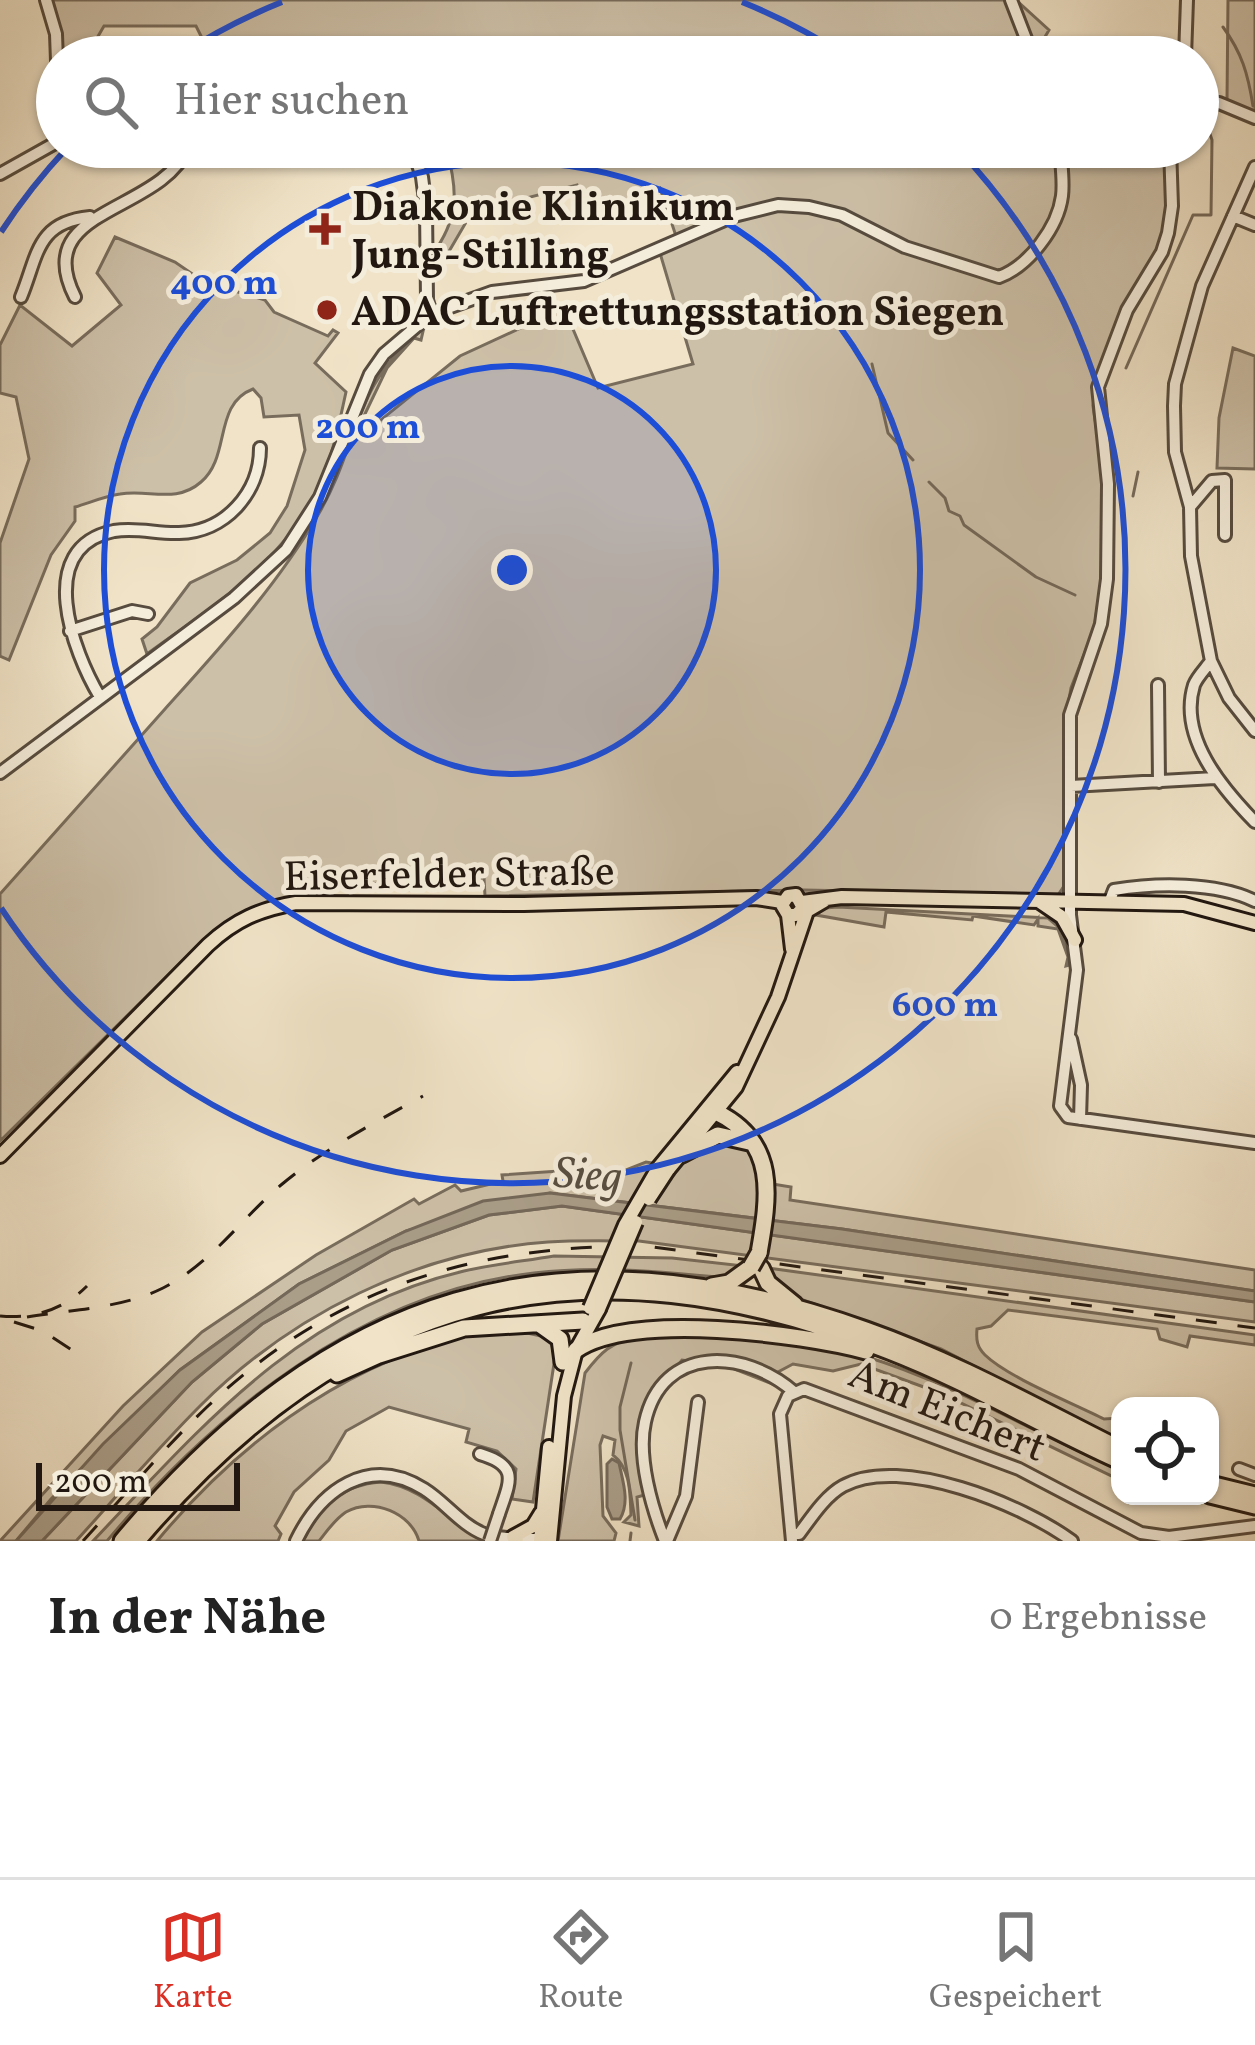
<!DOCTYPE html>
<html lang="de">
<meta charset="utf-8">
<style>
:root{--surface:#fff;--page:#f6f6f6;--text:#222;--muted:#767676;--line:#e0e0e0;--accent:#d93025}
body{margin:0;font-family:Vollkorn,serif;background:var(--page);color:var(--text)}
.controls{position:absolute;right:36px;bottom:36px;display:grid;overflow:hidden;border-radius:24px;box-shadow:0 3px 9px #0004}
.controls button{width:108px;height:108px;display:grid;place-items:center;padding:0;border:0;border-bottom:3px solid var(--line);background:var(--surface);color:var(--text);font:60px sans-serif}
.scale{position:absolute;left:36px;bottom:30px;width:204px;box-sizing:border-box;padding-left:12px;border:6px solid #221811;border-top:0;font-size:33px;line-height:42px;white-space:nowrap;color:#221811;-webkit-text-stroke:9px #f5eddb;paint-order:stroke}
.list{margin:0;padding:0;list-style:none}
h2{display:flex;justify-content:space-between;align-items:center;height:156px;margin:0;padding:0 48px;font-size:51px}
h2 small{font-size:39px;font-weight:400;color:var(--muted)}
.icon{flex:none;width:66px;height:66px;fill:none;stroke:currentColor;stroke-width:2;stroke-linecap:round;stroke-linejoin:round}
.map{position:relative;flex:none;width:1255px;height:1541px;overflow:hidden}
.search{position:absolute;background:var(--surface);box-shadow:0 3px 9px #0004;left:36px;right:36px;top:36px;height:132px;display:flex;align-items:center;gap:30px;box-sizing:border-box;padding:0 42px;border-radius:66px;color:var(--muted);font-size:45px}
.sheet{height:336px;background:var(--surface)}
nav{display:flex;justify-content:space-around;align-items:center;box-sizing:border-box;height:168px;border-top:3px solid var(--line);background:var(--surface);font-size:33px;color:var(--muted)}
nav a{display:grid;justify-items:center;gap:6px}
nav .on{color:var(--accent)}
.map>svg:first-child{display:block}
.green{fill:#cdc0a8;stroke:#786c5c;stroke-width:3}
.water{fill:#aa9e89;stroke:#746859;stroke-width:3}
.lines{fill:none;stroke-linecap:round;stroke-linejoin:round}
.stream{stroke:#746859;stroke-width:3}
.minor-casing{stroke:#564b3e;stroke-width:16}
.major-casing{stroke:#221811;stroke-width:18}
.highway-casing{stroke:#221811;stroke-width:21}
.minor{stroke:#f5eddb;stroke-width:10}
.major{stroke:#f0e3c7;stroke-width:12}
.highway{stroke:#f0e3c7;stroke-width:15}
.rail{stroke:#221811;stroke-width:3;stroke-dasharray:21 21;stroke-linecap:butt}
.minor-bridge-casing{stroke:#564b3e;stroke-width:16;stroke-linecap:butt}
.major-bridge-casing{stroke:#221811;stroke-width:18;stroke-linecap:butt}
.highway-bridge-casing{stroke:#221811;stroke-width:21;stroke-linecap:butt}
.minor-bridge{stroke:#f5eddb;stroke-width:10}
.major-bridge{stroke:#f0e3c7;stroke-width:12}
.highway-bridge{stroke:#f0e3c7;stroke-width:15}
.ring{fill:none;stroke:#1d4ed8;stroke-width:6}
.poi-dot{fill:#8f2418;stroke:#f5eddb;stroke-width:4.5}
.labels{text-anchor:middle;stroke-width:10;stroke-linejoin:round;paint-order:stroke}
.poi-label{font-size:42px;font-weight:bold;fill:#221811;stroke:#f5eddb;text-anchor:start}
.street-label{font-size:42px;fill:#221811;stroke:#f5eddb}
.water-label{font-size:45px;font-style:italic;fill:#584e41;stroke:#f5eddb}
.centre{fill:#1d4ed8;stroke:#f5eddb;stroke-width:6}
.ring-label{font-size:36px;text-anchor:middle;font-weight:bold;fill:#1d4ed8;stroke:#f5eddb;stroke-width:10;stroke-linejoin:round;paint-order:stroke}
</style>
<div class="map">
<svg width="1255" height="1541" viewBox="0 0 1255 1541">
<rect width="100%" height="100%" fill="#f0e3c7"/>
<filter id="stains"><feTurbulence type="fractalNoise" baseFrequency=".00167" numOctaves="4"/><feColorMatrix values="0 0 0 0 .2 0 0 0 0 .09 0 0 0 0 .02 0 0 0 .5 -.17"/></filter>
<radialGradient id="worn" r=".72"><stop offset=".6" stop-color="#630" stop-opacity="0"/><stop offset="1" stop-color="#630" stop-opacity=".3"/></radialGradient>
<!-- green -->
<path class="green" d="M49,0h967l33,30 -7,12 9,14 -703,1c-48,-21 -90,-26 -139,-5l-13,-26h-92l-18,31h-29z
M1228,0h27v115l-28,-15z
M446,147h720l2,61 -9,41 -36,59 -26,65 -4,33 11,74 -3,102 -7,47 -23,59 -6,35 1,160 -8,12 -254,-5 -319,6 -1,-18c-25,-1 -51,15 -75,12 -26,-3 -48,-12 -75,-13l-3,18c-49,2 -82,10 -122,40l-209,206v-247c55,-62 110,-123 165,-185 54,-60 112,-123 153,-194 43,-73 31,-125 106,-188l-3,13 -7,-2 -27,30 -24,50 8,10 89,-72 104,-48 34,80 95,-24 -33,-111 18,-11 -18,-54 -71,31 -12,-34 -105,27 -38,65 -4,-19c29,-39 29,-64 16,-111z
M115,237l60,25 29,20 61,18 9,12 54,24 5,-6 5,3 -23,30 31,29c-6,27 -11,54 -21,80 -32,85 -108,131 -178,182l-5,-15 15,-12 33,-44 47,-23 33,-27 17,-27 18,-56 -6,-35 -35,2 -3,-19 -8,-9c-40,15 -22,68 -52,93 -25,22 -52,7 -81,12 -15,2 -31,9 -45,13v14l-24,34 -42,105 -9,-4v-113l29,-84 -13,-62 -16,-4v-48l20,-40 52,41 49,-41 -24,-32z
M1233,348l22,8v113l-38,-1 2,-50z
M838,907l210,11 14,12 8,35 -4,1 2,-9 -10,-28 -20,-3v-7l-4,6 -61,-9 -1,4 -86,-8 -2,15 -68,-12 9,-7z
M712,1140c37,4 38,7 49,42l30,5 -1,13 465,70v21l-413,-62 -292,-36 -144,38 -107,53 -119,86 -129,129 -35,42h-16l123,-135 79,-74 114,-77 98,-56 5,5 36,-19 6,6 42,-10 -1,-6 72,-5 37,6 35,-14 31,5 17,-18z
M562,1206l693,96v20l-616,-81c-30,0 -61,-1 -91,1 -131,9 -257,73 -348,164 -43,43 -83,90 -124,135h-34l150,-159 70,-58 130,-74 97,-35z
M554,1256l118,2 72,8 -16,12c-65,-6 -129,-13 -194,-5 -171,19 -320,140 -427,268h-14c110,-116 208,-232 371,-270 30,-7 61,-10 90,-15z
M768,1268l487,67v10l-65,-9 -3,11 -27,-8 -3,-10 -149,-19 -17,16 -14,3c-1,11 0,18 8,26 24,23 88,48 119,64l16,-1v23l-179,-92 -155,-55z
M518,1331l32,7 5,19 -22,145 -21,-3 4,-30 -19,-18 -31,-9 3,-13 -80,-22 -43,24 -17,29 -35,32 -19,34 6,8 -3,7h-121c77,-93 178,-171 296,-202 21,-6 44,-6 65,-8z
M638,1337c77,1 155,-4 229,20 89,27 168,78 253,112v11l-180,-87 -79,-29 -28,7 -40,-7 -15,8 -3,13 -48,-19 -45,-6 -36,44 2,90 -11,3 2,29 -15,-4 7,-7c-1,-21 0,-46 -18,-60l2,-15 -12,-4 -3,9 3,71 13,17 -2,8h-56l27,-168c16,-21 26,-31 53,-36z
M381,1482c44,5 68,40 105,59h-67c-8,-28 -46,-44 -73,-29 -11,7 -19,19 -27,29h-16c17,-35 38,-56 78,-59z"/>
<!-- water -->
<path class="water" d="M550,1193l292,36 413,62v11l-693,-96 -73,9 -97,35 -130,74 -70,58 -150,159h-26l87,-97 77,-74 119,-86 107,-53 77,-30z
M612,1459l7,4c4,19 11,39 1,56h-8l-5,-12v-43z"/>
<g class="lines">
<!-- stream -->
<path class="stream" d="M1223,27c19,26 25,47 30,79
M872,364l16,69 25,27
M1126,368l67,-153h18l1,-75 -5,-15
M929,482l16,16 4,13 11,5 4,9 72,52 39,18
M1133,496l5,-24
M631,1363l-11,44v23l15,90
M630,1541l1,-8"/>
<!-- minor casing -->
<g class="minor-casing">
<path id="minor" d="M46,0l10,34 1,27
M1011,0l22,57
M222,57l48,-10 53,10
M1185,57l2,-57
M1198,101l21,2 36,15
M412,147l10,30 4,31 1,92 4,14
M1170,147l2,59 -4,27 -6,19 -35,58 -29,77 10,97 -1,95 -6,45 -31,91v200l7,55 -17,136 8,11 187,26
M1255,167l-53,119 -27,98 -1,22 1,46 15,55 1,49 20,105 18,37 26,33
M0,174l57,-32
M1233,216l22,9
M21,297c17,-41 15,-75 69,-80
M75,297c-46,-90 86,-83 113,-150
M1190,507l22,-26 13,-1v55
M70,631l62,-20 16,3
M1211,661c-5,7 -14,16 -17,24 -16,52 28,103 61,137
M1158,685l1,97
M100,697c-27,-45 -67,-150 14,-166 23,-4 43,3 65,2 46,-1 81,-40 81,-85
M0,773l234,-175 52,-48 34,-53 50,-123 14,-20 47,-40 61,-22 92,-11 150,-65 44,-11 31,2 33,8 63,32 94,30c30,-11 59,-50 63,-81 2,-16 -1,-33 -2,-49
M1071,786l144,-8
M1109,903l5,-13c42,-7 102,-8 141,11
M1071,1039l10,46 -1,34
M480,1454c40,12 30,27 19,60
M1239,1469l16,6
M792,1534h7c12,-16 26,-38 44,-48 58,-32 180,19 229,55
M296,1541c24,-50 72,-87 128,-52 21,13 37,36 60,45 17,6 39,4 56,5
M665,1541c-13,-33 -28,-84 -20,-119 17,-78 100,-73 149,-30
M667,1541l19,-45 12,-94
M792,1541l-12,-127 8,-18 16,-7 215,80 122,64 28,4 86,-11"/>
</g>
<!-- major casing -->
<g class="major-casing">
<path id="major" d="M802,902l40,-5 342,7 71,19
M1040,902l22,15 13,23
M788,915h8l7,-7 -7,-13 -8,1 -6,9 6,10 4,34
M0,1156l208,-211c27,-25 52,-36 88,-42l228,1 232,-6 26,4
M658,1168l79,-96
M668,1170l68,-83 42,-90 29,-86 17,-10
M517,1541l-4,-4 20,-11 8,-13
M540,1541l9,-94
M550,1541l14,-145 12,-46 23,-41"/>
</g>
<!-- highway casing -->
<g class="highway-casing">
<path id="highway" d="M716,1112c62,30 53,84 43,141
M682,1154l36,-19 31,7
M761,1268l7,15 27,22
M712,1286l17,-3 22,-16
M539,1324l21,15 3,23
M576,1350c54,-39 226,-16 290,1
M337,1374l42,-19 85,-27 119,-7
M1210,1484l45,11
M1210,1495l45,11
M122,1541c208,-248 434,-322 744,-211 88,31 170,77 254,119
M137,1541c212,-250 445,-311 752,-190 80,31 153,75 231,110"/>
</g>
<!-- minor -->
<use href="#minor" class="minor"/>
<!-- major -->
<use href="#major" class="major"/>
<!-- highway -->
<use href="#highway" class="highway"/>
<!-- rail -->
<path class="rail" d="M0,1316c34,3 63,-6 87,-30
M27,1317c43,-7 96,-9 136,-29 49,-25 78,-69 118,-103 43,-36 93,-62 142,-89
M14,1322l29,9 35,23
M83,1541c41,-45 81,-93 125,-135 126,-119 266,-161 437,-160l610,82"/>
<!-- minor-bridge casing -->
<g class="minor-bridge-casing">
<path id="minor-bridge" d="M490,1541l9,-27"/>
</g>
<!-- major-bridge casing -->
<g class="major-bridge-casing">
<path id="major-bridge" d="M649,1199l19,-29
M590,1308l35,-83 33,-57
M599,1309l37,-87"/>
</g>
<!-- highway-bridge casing -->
<g class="highway-bridge-casing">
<path id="highway-bridge" d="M751,1267l8,-14"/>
</g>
<!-- minor-bridge -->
<use href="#minor-bridge" class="minor-bridge"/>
<!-- major-bridge -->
<use href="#major-bridge" class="major-bridge"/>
<!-- highway-bridge -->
<use href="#highway-bridge" class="highway-bridge"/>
</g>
<!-- distance rings -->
<circle cx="512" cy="570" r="204" fill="#1d4ed8" fill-opacity=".12"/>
<g class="ring">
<circle cx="512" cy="570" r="204"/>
<circle cx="512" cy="570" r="408"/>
<path d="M1 232A613 613 0 0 1 67 148M178 56A613 613 0 0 1 282 2M742 2A613 613 0 0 1 846 56M957 148A613 613 0 1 1 1 908"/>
</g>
<!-- markers -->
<g class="poi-dot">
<path d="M319 211h12v12h12v12h-12v12h-12v-12h-12v-12h12z"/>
<circle cx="327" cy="310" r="12"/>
</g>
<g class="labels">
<!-- poi labels -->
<g class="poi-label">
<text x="352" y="220">Diakonie Klinikum<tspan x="352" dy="48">Jung-Stilling</tspan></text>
<text x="351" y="325">ADAC Luftrettungsstation Siegen</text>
</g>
<!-- street labels -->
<g class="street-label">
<text transform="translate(449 872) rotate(-1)" y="15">Eiserfelder Straße</text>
<text transform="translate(948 1409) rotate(22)" y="15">Am Eichert</text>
</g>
<!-- water labels -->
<g class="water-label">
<text transform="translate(588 1173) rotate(4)" y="16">Sieg</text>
</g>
</g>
<circle cx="512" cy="570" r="18" class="centre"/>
<g class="ring-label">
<text x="224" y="294">400 m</text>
<text x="368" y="438">200 m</text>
<text x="945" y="1016">600 m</text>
</g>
<rect width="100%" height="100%" filter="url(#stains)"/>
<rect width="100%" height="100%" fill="url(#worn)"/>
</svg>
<div class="controls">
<button><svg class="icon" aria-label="locate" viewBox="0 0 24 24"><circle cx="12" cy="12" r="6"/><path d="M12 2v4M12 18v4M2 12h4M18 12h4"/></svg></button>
</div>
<div class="scale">200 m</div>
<div class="search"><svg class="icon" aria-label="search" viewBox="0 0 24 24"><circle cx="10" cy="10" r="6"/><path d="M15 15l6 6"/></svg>Hier suchen</div>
</div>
<section class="sheet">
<h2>In der Nähe<small>0 Ergebnisse</small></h2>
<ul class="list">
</ul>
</section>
<nav>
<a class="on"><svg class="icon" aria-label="map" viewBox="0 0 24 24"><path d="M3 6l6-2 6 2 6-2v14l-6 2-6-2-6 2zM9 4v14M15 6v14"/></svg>Karte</a>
<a><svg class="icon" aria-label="directions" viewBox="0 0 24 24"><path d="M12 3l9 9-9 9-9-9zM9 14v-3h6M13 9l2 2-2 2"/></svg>Route</a>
<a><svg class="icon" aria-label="saved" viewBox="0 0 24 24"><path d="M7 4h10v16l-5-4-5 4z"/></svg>Gespeichert</a>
</nav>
